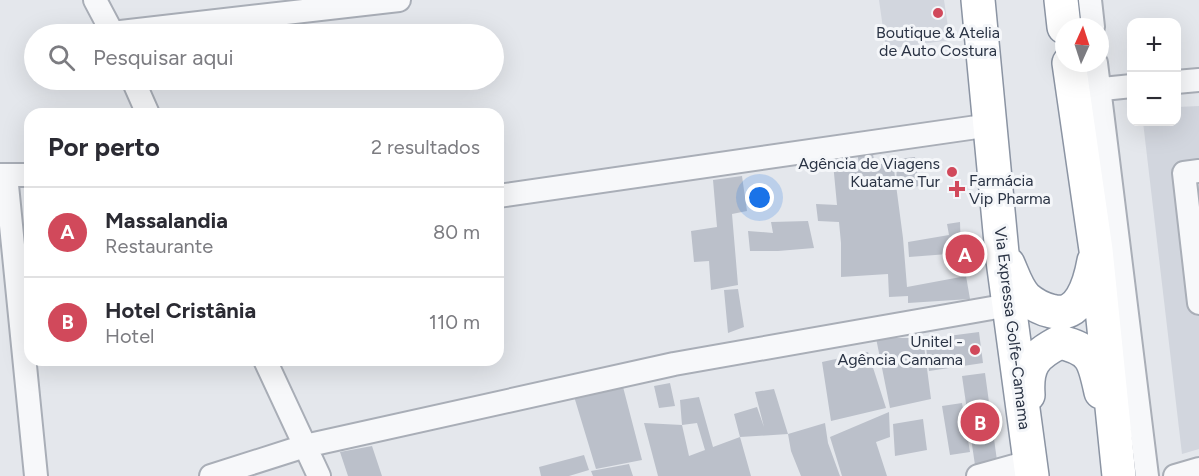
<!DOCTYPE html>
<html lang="pt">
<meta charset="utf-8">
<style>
:root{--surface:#fff;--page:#f7f7f7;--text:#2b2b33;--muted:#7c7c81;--line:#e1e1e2;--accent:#d1495b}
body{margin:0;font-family:Figtree,sans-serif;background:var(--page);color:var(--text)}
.controls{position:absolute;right:18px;top:18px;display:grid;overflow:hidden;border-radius:12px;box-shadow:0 6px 24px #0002}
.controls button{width:54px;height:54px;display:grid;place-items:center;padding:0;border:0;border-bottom:2px solid var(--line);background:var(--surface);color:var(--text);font:30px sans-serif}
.compass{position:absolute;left:1055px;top:18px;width:54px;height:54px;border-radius:50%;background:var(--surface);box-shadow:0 6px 24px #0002;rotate:3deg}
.you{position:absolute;left:760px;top:198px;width:21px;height:21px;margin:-15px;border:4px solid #fff;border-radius:50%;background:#1a73e8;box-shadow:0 0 0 9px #1a73e833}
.badge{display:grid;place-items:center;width:39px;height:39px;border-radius:50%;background:var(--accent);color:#fff;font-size:20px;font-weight:700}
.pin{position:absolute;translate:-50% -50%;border:3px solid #fff;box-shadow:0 2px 6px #0006}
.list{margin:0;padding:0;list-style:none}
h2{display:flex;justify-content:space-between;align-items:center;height:78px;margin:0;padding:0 24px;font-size:26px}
h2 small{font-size:20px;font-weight:400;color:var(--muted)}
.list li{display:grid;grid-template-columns:39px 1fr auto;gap:18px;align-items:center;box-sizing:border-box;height:90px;padding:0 24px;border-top:2px solid var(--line)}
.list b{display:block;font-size:22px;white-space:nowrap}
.list p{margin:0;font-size:20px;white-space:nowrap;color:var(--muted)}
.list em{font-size:20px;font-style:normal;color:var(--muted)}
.icon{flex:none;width:33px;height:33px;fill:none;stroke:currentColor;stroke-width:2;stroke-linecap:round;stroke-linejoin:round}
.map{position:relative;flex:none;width:1199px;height:476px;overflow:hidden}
.search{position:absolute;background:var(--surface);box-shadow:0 6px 24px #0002;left:24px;top:24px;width:480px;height:66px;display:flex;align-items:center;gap:15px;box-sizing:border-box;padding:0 21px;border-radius:33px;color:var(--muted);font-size:22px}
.panel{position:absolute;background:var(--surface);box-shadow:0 6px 24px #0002;left:24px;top:108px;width:480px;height:258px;border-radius:18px}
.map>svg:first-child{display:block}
.built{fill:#d2d6de}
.building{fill:#bbc0ca}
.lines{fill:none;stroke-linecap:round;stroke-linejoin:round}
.minor-casing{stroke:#a9aeb7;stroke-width:26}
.highway-casing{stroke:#8b94a3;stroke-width:36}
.minor{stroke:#f7f8fa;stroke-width:22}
.highway{stroke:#fff;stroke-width:33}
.poi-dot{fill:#d1495b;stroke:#f4f6f9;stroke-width:2}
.labels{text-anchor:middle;stroke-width:6;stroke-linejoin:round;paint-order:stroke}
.poi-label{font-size:16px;fill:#2b3445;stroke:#f4f6f9;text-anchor:end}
.street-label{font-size:16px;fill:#2b3445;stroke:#f4f6f9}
</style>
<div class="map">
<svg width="1199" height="476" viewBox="0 0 1199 476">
<rect width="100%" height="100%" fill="#e4e7ec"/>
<!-- built -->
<path class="built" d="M879,0h65l6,40 -64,9z
M1199,106v343l-17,5 -39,-332h33l1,-15z"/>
<!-- building -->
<path class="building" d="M872,149l3,16 18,-3 10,76 4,49 59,-11 4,23 -62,4v-7l-19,1 -1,-23 -47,3v-34l-2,-21 -21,-1 -2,-17 21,1 -4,-42 26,2 -2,-14z
M915,157l4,29 -23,4 1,-31z
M742,176l5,35 -15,3 6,71 -27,5 -2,-29 -15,1 -3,-31 26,-4 -4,-47z
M808,221l6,27 -36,3h-28l-2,-20 25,2 -2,-11z
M960,222l1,31 -52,4 -1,-15 41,-7 -2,-11z
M738,289l6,38 -16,6 -4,-43z
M979,332l4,31 -54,8 -4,-32z
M876,338h47l8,61 -41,9z
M868,352l18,56 -55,13 -9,-59z
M985,373l13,95 -22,4 -14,-96z
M622,383l20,77 -46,9 -23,-76z
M670,383l5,23 -16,2 -5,-22z
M774,389l14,45 -48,3 11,39h-93l-14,-53 38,2 7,31 16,-6 -8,-27 -15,2 -2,-25 19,-3 14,50 27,-10 -6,-23 23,-7 7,20 -9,-35z
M962,403l8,49 -20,3 -8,-49z
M889,412l1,25 -14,5 11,34h-45l-12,-39z
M923,419l4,31 -32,6 -2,-32z
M825,423l3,20 12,33h-39l-10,-25 -3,-17z
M372,446l10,30h-34l-8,-24z
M584,455l5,15 -20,6h-28l-2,-9z
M629,464l4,12h-40l-2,-5z"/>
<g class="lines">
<!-- minor casing -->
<g class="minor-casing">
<path id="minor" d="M95,0l18,34
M1090,0l3,27
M112,33l287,-33
M1096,63l51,413
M133,80l15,34
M1176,82l23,-2
M1083,91l49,-5
M1199,171l-15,2 15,130
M0,175h30
M6,175l30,301
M498,196l493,-71
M265,360l54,116
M211,476l94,-30 369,-82 335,-59
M978,476l51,-14
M1175,476l24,-7"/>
</g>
<!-- highway casing -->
<g class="highway-casing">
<path id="highway" d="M978,0l24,253 30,223
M1061,0l3,27
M1069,63l27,187 23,226
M1008,264c5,11 9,25 18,34 7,6 16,11 25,13 29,9 39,-28 43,-50
M1028,395c-2,-30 6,-40 32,-53 33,8 34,18 41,50"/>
</g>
<!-- minor -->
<use href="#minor" class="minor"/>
<!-- highway -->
<use href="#highway" class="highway"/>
</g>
<!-- markers -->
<g class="poi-dot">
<circle cx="938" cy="13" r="6"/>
<circle cx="952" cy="172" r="6"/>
<path d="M954 180h6v6h6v6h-6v6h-6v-6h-6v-6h6z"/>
<circle cx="975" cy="350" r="6"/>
</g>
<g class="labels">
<!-- poi labels -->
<g class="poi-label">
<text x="938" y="38" text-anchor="middle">Boutique &amp; Atelia<tspan x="938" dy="18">de Auto Costura</tspan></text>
<text x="940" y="169">Agência de Viagens<tspan x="940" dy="18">Kuatame Tur</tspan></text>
<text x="969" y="186" text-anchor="start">Farmácia<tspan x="969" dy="18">Vip Pharma</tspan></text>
<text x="963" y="347">Unitel -<tspan x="963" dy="18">Agência Camama</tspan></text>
</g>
<!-- street labels -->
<g class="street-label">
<text transform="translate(1013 328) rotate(83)" y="6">Via Expressa Golfe-Camama</text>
</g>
</g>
</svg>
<div class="controls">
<button>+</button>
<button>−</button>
</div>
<svg class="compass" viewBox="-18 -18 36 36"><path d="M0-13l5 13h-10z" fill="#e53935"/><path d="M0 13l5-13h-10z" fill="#7c7c81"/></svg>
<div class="you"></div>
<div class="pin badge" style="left:965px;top:254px">A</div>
<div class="pin badge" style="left:980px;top:422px">B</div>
<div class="search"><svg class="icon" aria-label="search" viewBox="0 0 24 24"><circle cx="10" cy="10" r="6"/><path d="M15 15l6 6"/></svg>Pesquisar aqui</div>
<section class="panel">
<h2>Por perto<small>2 resultados</small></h2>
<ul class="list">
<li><span class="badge">A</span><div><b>Massalandia</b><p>Restaurante</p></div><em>80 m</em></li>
<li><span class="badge">B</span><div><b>Hotel Cristânia</b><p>Hotel</p></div><em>110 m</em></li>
</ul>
</section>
</div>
